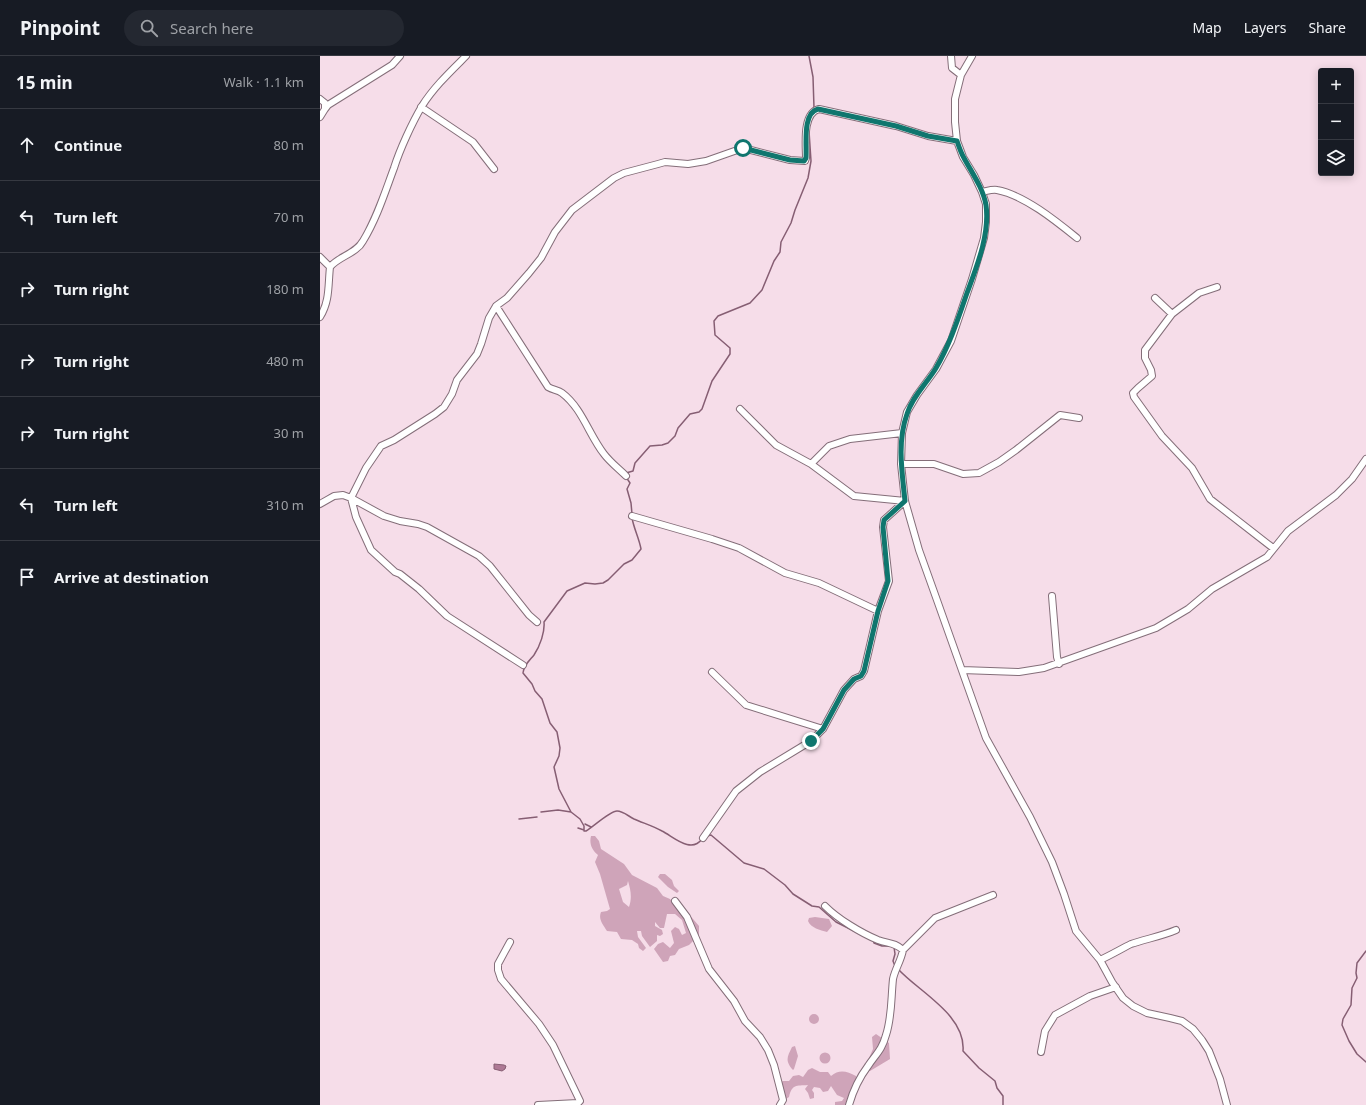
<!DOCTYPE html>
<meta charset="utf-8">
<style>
:root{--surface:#171b24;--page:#242831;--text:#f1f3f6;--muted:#9ea1a6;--line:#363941}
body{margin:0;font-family:"Noto Sans",sans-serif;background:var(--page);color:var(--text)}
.controls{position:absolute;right:12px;top:12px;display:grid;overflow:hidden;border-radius:4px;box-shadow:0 2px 10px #0003}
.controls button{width:36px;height:36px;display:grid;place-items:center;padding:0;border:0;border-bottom:1px solid var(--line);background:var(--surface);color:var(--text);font:20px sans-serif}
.stop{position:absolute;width:12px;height:12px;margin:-9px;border:3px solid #0f766e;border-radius:50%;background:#fff}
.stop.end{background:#0f766e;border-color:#fff;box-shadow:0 1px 4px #0008}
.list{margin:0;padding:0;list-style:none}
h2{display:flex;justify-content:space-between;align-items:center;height:52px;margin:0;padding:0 16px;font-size:17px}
h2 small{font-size:13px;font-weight:400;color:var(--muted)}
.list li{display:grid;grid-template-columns:26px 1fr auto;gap:12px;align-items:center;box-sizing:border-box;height:72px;padding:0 16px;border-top:1px solid var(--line)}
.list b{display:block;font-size:15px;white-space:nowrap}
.list em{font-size:13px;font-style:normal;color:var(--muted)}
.icon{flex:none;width:22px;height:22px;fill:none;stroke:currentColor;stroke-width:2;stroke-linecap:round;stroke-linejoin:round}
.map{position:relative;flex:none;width:1046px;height:1049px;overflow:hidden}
header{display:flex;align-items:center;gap:24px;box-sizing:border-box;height:56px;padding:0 20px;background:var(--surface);border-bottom:1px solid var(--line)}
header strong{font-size:19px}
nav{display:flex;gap:22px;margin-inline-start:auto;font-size:14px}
.search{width:280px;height:36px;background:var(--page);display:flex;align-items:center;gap:10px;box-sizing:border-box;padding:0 14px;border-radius:22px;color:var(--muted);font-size:15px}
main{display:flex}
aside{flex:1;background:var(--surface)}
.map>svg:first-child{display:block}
.green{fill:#cfa4b9;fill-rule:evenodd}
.water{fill:#ae7995;stroke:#865e73}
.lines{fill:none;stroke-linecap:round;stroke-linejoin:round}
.stream{stroke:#865e73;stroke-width:1.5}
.minor-casing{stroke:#846e79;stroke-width:8}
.minor{stroke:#fff;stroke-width:6}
.route{stroke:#0f766e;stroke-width:5}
</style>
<header>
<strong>Pinpoint</strong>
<div class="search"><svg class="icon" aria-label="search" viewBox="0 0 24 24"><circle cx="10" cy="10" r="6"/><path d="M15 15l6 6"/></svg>Search here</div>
<nav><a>Map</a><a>Layers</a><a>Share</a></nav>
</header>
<main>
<aside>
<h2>15 min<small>Walk · 1.1 km</small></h2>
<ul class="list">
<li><svg class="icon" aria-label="ahead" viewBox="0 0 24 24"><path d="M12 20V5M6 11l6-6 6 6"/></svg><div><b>Continue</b></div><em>80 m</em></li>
<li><svg class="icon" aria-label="left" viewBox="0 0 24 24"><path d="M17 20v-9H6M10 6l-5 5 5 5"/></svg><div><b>Turn left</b></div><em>70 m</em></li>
<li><svg class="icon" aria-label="right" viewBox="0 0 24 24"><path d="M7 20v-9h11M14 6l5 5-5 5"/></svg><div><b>Turn right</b></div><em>180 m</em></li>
<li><svg class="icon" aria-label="right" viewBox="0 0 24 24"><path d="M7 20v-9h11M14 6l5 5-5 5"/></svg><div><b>Turn right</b></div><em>480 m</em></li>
<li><svg class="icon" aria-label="right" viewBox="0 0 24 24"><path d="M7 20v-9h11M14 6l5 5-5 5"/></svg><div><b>Turn right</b></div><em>30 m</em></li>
<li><svg class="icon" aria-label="left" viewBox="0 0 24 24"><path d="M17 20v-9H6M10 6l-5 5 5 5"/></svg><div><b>Turn left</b></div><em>310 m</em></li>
<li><svg class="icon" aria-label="arrive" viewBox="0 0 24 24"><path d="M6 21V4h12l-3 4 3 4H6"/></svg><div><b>Arrive at destination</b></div></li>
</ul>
</aside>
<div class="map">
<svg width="1046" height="1049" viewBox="0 0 1046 1049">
<rect width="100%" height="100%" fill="#f6dde9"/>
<!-- green -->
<path class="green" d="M271,780h4l4,5 2,8 23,15 8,11 25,13 6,8 7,3 5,7h7l17,20v9l-10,10 -10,4 -4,6 -5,1 -2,5 -5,1 -9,-13 4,-5 5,-2 7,6 4,-5 -3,-12 4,-4 4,2 3,6 4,-2 -4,-13 -7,-6h-8l-3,14h-4l-5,-6v4l7,4 1,4 -3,2 -3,-1v6l-7,6 -8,-11 -1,-5h-4l1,6 8,11 -3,3 -4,-3 -1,-4 -6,-4 -11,-1 -4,-7 -10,-1c-4,-6 -9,-12 -6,-19l6,-1 3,-2 -10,-35 -5,-12 3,-7c-6,-5 -9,-11 -7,-19zM308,825c3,10 4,17 1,26l-6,-5 -4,-13 8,-4z
M340,818h5l7,6 2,6 5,5 -2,2 -9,-6 -10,-10z
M495,861l14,2 3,7 -5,6c-7,-2 -16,-4 -19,-11l1,-3z
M489 963a5 5 0 1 1 10 0a5 5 0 1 1-10 0Z
M556,978l13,9 1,16 -20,12h-2l3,-6 -2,-7 4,-9 -1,-12z
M475,990l3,10 -4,13 -1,1c-9,-10 -5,-14 -1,-23z
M499.5 1002a5.5 5.5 0 1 1 11 0a5.5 5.5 0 1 1-11 0Z
M492,1012l8,4h8l3,4c8,-7 16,-5 25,0l1,3 -7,26h-15v-3l7,-1 2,-3 -7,-3 -6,-9 -3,5 -5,1 -3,-4 -6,-1 -2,3 2,3v5l-4,1 -2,-6 -3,-4 3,-4c-12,1 -16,-1 -19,12l-3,2 -6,-16 3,-2h6l4,-5 6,-1 4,2 5,-7z"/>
<!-- water -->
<path class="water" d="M174,1008l10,1 2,1 -1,3 -3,2 -8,-2z"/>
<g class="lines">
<!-- stream -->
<path class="stream" d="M489,0l4,21 1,31
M306,417l7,-2 2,-8 15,-17 12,-1 6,-2 7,-7 3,-8 12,-14 9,-2 3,-3 10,-28 18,-27v-6l-15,-13 -1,-14 4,-5 32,-13 12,-13 12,-29 6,-9 1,-10 10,-19 4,-13 13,-32 3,-17 -2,-30
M306,421l4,6 -3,6 4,14 1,11
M312,462c2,11 7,20 9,31l-9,11 -8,4 -16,16 -5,3 -8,1 -10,-1 -18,8 -23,31c1,10 -4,24 -10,33 -5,6 -10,10 -11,18l9,11 3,7 7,8 8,24 7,9 3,16 -1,8 -5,11 5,22 12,23 9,7 4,7v5h2c7,-4 24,-20 31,-20 6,0 11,5 17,8 9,4 19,7 28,12 12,6 29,23 40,8
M221,756l17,-2 13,2
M199,763l18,-2
M265,768l6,3
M258,772l6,2
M387,780l4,-1 33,28 20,6 21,16 8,9 19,12 7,1 17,15 18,9
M553,884l1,3 8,3h6
M574,891l1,7 -2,7 2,5
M1046,895l-9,12 -1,10 1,5 -5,10 -1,17 -8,14 -1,6 7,16 8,13 9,8
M578,913c21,23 68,46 65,82l16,17 16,13 2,7 6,8v9"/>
<!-- minor casing -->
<g class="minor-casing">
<path id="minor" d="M631,0l1,12 9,7
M652,0l-11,19 -6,24v23l2,19 6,16 11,18 8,17 4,12v18l-2,16 -12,41 -21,62 -15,28 -19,26 -10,17 -5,21 -1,31 4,37 14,49 19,53 48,135 44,79 22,45 12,32 12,37 24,29 12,22 11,16 10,8 14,7 23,5 12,3 11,8 9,11 7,11 11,28 7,26
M0,43l5,4v6l-5,8
M101,51l52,35 21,27
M5,53l3,-4 64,-40 8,-9
M662,136c5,-1 11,-3 15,-2 27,5 59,31 80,48
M0,201l10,10c-2,18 0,34 -10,50
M10,211c9,-11 26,-13 33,-26 14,-23 22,-49 31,-73 6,-19 18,-45 28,-62 12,-19 28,-34 44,-50
M897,231l-18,6 -27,21 -27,36v8l6,12 1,6 -14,12 -5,5 1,4 28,39 30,32 18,31 63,49
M835,242l17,16
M176,250l52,81c5,3 10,3 14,6 20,15 27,42 42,61 6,8 15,15 22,22
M491,408l18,-18 21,-7 52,-6
M581,408h33l29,10 16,-1 20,-11 17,-12 44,-35 19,3
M0,448l14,-8 9,-1 8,3 33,18 16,5 18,3 9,3 52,29 11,10 39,49 8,7
M312,460l80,23 27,9 46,25 34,10 59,28
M732,540l5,61 2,7
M203,609l-76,-49 -28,-27 -19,-15 -5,-2 -24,-22 -15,-33 -5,-19 15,-30 15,-22 13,-6 41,-26 9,-7 8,-13 5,-14 20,-26 4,-10 8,-26 7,-12 11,-8 22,-25 12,-15 14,-26 17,-22 42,-32 10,-5 34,-9 7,-2 23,2 18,-3 37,-13 47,12 15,1 1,-3c0,-13 -4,-45 13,-49l77,17 32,10 29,5
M642,614l57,2 25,-4 112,-40 32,-19 24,-20 55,-32 21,-26 48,-36 16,-16 14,-20
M392,616l34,33 77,24
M383,782l33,-47 24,-19 51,-31 12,-12 21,-39 10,-11 7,-3 3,-5 14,-60 11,-30 -6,-54 1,-7 21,-19 -51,-5 -43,-32 -35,-19 -36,-36
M355,845l12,16 22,52 25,32 11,20 15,16 8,13 6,15 9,35 -3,5
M505,850c13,13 36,27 53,34 11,4 16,2 25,10 -2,11 -8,19 -10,29 -2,19 -1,38 -7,56 -4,15 -10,19 -18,31 -9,12 -15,25 -19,39
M190,886l-12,22v6l3,9 38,45 14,21 27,56 -2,2 -40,2
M583,894l32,-32 58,-23
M780,904c11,-5 21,-11 31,-16 15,-5 31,-8 45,-14
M721,996l4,-21 10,-16 35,-19 26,-9"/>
</g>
<!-- minor -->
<use href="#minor" class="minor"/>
</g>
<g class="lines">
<!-- route -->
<path class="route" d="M423,92l47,12 14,1 2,-3c1,-13 -4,-45 12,-49l78,17 32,10 29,5c2,6 4,12 7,17 8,15 19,30 22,47 4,29 -9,61 -19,88 -9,26 -17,51 -31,75 -9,15 -24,29 -29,46 -10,28 -5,58 -2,87l-21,19 -1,7 5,54 -10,30 -14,60 -3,5 -7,3 -10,11 -21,39 -12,12"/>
</g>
</svg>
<div class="controls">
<button>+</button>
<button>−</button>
<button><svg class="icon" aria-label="layers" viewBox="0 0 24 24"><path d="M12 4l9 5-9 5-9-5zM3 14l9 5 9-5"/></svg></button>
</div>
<div class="stop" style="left:423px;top:92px"></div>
<div class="stop end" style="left:491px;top:685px"></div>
</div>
</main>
